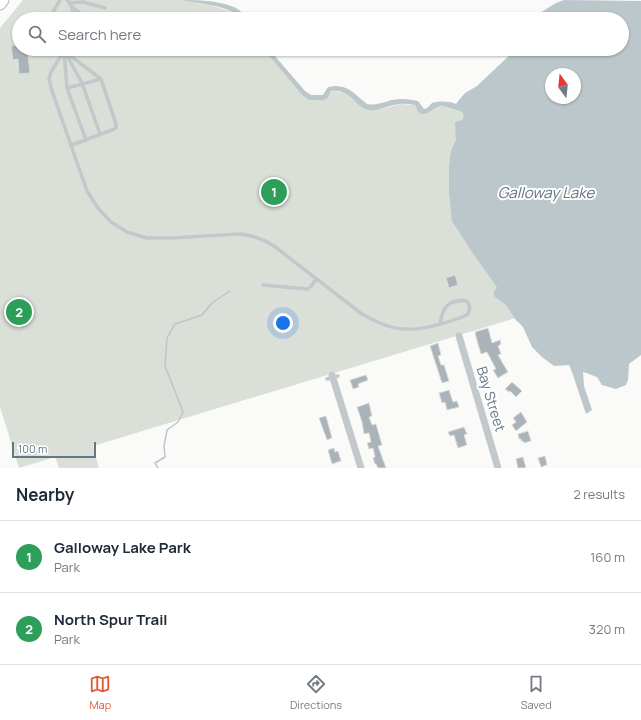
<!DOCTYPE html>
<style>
:root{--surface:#fff;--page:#f6f6f7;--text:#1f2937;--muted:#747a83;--line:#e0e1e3;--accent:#e4572e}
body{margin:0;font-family:Manrope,sans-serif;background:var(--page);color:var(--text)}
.compass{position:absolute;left:545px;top:68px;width:36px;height:36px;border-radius:50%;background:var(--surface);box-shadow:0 1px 3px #0004;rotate:345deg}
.scale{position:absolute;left:12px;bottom:10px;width:84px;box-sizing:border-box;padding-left:4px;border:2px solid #657683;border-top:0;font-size:11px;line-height:14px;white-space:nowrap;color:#657683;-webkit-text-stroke:3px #fff;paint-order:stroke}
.you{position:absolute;left:283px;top:323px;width:14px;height:14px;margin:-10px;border:3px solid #fff;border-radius:50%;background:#1a73e8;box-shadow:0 0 0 6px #1a73e833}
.badge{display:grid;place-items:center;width:26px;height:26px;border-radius:50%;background:var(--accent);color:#fff;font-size:13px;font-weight:700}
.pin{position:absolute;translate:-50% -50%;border:2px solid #fff;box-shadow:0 1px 4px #0006}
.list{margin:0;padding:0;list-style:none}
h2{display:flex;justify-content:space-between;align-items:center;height:52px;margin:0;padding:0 16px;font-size:17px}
h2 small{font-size:13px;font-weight:400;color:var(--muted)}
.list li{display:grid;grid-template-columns:26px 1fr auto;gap:12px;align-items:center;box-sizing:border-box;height:72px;padding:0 16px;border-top:1px solid var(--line)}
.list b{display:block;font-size:15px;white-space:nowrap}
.list p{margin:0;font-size:13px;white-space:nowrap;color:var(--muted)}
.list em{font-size:13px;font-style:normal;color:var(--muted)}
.icon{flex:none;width:22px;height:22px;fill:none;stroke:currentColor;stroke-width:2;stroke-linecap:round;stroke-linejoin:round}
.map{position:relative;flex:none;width:641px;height:468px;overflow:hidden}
.search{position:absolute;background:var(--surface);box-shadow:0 1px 3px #0004;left:12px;right:12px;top:12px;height:44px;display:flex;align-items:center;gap:10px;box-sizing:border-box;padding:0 14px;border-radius:22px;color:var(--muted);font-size:15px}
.sheet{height:196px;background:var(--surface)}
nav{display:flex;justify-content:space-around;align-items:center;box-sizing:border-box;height:56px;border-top:1px solid var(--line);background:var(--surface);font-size:11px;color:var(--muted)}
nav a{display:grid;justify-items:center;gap:2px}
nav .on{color:var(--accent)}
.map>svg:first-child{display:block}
.green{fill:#dadfd7}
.water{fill:#bbc7cb;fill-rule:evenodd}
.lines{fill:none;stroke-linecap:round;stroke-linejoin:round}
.stream{stroke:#bbc7cb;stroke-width:1.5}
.building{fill:#aab3b9;stroke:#dcdcda}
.primary-casing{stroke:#b5babe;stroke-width:13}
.lane{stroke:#c3c8cc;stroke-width:3.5}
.street{stroke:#c3c8cc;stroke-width:7}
.primary{stroke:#fff;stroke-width:11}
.labels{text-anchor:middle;stroke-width:4;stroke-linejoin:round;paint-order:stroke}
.street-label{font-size:14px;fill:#657683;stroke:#fff}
.water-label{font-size:15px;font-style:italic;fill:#60757c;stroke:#fff}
</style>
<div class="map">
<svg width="641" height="468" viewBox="0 0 641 468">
<rect width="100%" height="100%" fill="#fafaf8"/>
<!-- green -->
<path class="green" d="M23,0h158l28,5 21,6 8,4 3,4h-222v30h241l11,9 31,37 7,5h15l4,-2 3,-7 13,1 7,4 9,8 22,5 18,-5 15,1 3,6 6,3 14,-8h7l5,3 9,1 3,2 1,4 -1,5 179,159 -548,166 6,22h-40l-4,-11 -36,11 -19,-61v-379z"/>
<!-- water -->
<path class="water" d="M181,0c16,0 60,0 65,19h-5c-7,-13 -46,-16 -60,-19z
M564,0l77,1v354l-12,9 -1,16 -2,5 -10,4 -14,-4 -5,-8c-3,-1 -12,-5 -14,-5l1,14 8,24 -6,4 -14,-42 -3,-7 -15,1 -12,-9 -10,-10 -9,-20 -8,-8 -8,-13 -13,-10v-5l3,-3 -1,-2 -26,-37 -18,-28 -3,-29v-25l2,-16 5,-11 -1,-18 7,-2c5,-11 -6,-9 -13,-12 -3,-1 -5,-3 -9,-2 -6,1 -11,8 -17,8 -6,0 -6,-6 -8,-9 -7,-1 -14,-2 -21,0 -9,2 -16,6 -25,5 -14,-2 -17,-22 -38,-19l-3,7 -4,2h-15l-7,-5 -31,-37 -11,-9h7l7,6 31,36 6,4h12l5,-8c19,-4 25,6 39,17 9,2 16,-2 25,-4 9,-2 17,-1 26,1l6,8 3,-1 5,-5c9,-2 16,-2 24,1l3,-4 6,-7 12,-7 39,-37h106v-30h-92l26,-16zM551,74h24v24h-24z"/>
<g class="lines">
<!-- stream -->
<path class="stream" d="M158,468l-3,-5 10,-6 -1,-11 3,-16 11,-8 5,-10 -18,-46 2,-28 8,-14 27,-9 10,-12 18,-12"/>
</g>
<!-- building -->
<path class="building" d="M19,45v4h12l-3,4 2,20 -11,1 -1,-15 -5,1 -2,-14z
M455,275l3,10 -9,3 -3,-10z
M488,328l4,15 8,-3 1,4 -3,2 3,8 -3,1 10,17 -10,6 -5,-8 3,-1 -9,-17 -6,2 -5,-17 -1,-5z
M438,343l3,12 -3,1 3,9h3l5,16 -7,2 -12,-37z
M366,375l2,5 -10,4 1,3 -6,2 -3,-9z
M512,382l10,9 -6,6 -6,-6 -1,1 -4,-3z
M449,390l4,12 4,-1 2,6 -12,3 -2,-8 -3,1 -3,-10z
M369,403l3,13 -3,1 3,8 4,-1 6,21 -4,1 8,22h-8l-2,-4h-1l-2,-6 2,-1 -2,-9 -4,1 -2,-6 4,-1 -2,-9 -5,1 -2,-12 -5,-15z
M521,412l6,10 -11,9 -4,-6 4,-3 -3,-4z
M326,416l6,22 -5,2 -8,-22z
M464,427l3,7 -3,1 3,10 -9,3 -4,-13 -4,1 -2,-4z
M528,431l3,10 -7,2 -1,-2h-2v-2h-2l-1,-5z
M334,448l1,4 3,-1 3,10 -9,3 -4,-14z
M545,456l2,9 -6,2 -3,-9z
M523,457l3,11h-8l-2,-9z"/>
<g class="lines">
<!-- primary casing -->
<g class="primary-casing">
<path id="primary" d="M0,4l3,-4"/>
</g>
<!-- lane -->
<path class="lane" d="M67,0c6,6 8,12 3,19
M70,3l13,-1 22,6
M73,8l6,4 3,7
M49,19l11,-19
M64,49v2l-13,21 -2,7 3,12 35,100 11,17 13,14 16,10 20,6h24l69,-4c13,1 23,5 34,12l88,68c13,7 26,14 41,15 17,2 48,-7 64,-14 4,-4 3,-9 0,-14 -4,-1 -6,-1 -10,0 -13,3 -14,10 -17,22
M64,51l37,28 15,45v4l-4,2 -40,15
M64,52l3,36 19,52
M65,52l17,31 18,51
M67,88l34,-9
M263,285l45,4 4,-4 4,-6
M327,379l11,-3"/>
<!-- street -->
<path class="street" d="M459,336l39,132
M332,375l29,93"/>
<!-- primary -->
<use href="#primary" class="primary"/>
</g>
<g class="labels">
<!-- street labels -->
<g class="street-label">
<text transform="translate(491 399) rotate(73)" y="5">Bay Street</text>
</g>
<!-- water labels -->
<g class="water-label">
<text x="546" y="198">Galloway Lake</text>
</g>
</g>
</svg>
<svg class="compass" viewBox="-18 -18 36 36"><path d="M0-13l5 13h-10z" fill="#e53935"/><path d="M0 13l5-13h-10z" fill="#747a83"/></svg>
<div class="scale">100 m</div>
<div class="you"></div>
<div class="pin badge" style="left:274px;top:192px;background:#2e9e5b">1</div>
<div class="pin badge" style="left:19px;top:312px;background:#2e9e5b">2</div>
<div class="search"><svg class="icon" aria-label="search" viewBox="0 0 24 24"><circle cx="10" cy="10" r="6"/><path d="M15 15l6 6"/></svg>Search here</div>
</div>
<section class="sheet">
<h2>Nearby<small>2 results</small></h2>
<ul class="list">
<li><span class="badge" style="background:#2e9e5b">1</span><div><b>Galloway Lake Park</b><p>Park</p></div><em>160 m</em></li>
<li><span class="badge" style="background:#2e9e5b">2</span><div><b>North Spur Trail</b><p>Park</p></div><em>320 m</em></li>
</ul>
</section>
<nav>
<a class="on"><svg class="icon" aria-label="map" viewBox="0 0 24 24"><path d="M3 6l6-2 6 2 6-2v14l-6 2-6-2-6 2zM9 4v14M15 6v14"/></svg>Map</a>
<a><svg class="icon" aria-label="directions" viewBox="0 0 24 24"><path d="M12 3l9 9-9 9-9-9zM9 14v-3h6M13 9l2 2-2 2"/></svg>Directions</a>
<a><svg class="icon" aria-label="saved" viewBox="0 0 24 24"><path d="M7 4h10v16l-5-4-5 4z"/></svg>Saved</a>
</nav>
